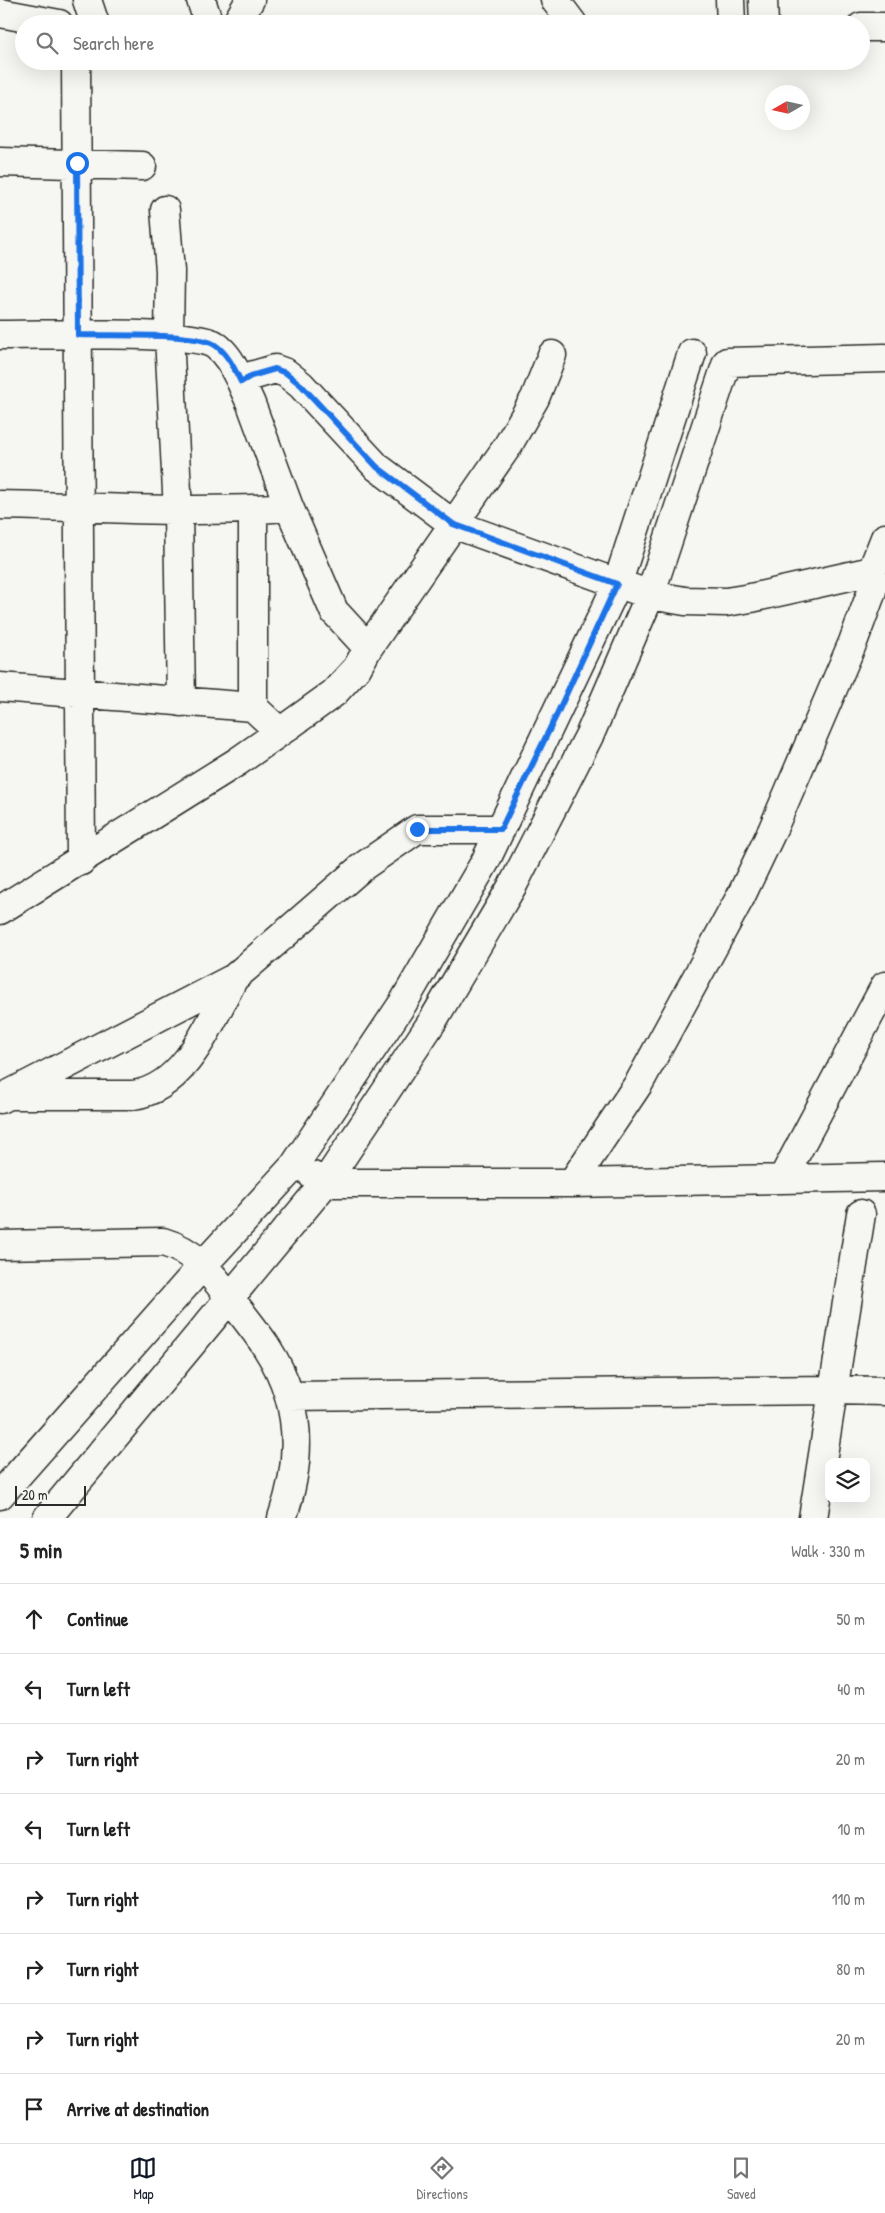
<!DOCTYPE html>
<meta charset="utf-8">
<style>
:root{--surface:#fff;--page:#f2f2f2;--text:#222;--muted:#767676;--line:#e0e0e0;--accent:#111827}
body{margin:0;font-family:"Patrick Hand",sans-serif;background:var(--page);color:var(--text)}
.controls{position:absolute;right:15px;bottom:15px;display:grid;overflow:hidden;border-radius:10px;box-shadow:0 5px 20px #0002}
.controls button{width:45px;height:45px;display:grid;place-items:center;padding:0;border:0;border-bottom:1px solid var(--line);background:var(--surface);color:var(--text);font:25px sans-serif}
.compass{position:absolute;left:765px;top:85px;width:45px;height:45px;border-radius:50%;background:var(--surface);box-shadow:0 5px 20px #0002;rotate:261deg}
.scale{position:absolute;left:15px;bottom:12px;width:71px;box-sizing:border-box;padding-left:5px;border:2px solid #2b2b2b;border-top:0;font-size:14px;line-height:18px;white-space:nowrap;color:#2b2b2b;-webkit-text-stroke:4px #f6f6f2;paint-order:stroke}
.stop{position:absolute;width:15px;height:15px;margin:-11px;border:4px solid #1a73e8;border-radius:50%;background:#fff}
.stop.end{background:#1a73e8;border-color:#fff;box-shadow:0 1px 5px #0008}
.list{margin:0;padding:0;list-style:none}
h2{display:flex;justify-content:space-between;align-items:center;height:65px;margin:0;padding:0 20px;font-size:21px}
h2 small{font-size:16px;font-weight:400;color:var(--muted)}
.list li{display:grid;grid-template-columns:32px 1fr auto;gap:15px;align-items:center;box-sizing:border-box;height:70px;padding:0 20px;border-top:1px solid var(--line)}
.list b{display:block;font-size:19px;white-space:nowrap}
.list em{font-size:16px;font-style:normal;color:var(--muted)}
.icon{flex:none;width:28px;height:28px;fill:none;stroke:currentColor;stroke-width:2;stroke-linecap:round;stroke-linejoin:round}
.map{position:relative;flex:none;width:885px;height:1518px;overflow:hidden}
.search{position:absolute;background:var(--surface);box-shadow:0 5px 20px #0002;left:15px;right:15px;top:15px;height:55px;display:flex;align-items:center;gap:12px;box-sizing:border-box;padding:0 18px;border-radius:28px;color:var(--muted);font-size:19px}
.sheet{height:625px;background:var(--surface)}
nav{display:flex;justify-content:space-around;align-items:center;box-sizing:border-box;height:70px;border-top:1px solid var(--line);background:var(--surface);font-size:14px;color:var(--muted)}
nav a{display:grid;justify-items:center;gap:2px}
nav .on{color:var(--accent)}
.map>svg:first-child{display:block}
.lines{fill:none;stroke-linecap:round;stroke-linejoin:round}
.minor-casing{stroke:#2b2b2b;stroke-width:31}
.minor{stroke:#f6f6f2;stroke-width:28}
.route{stroke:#1a73e8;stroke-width:6}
</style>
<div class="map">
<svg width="885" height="1518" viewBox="0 0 885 1518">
<rect width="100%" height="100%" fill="#f6f6f2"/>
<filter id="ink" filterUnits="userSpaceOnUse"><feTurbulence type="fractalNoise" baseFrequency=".02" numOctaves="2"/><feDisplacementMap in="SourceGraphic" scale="10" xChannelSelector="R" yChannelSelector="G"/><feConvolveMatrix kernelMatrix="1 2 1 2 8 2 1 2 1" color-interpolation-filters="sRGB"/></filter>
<g filter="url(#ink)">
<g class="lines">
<!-- minor casing -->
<g class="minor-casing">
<path id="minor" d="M87,0l8,24
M201,0l8,24
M555,0l18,24
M730,0l1,24
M763,0l1,24
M0,13l59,11
M236,24l14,-24
M861,27h24
M76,61l5,800
M0,162l142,4
M165,210l5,61 -1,65 9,175 3,191
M0,335c35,0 193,-5 215,10 13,9 19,23 26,37
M0,505c96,2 193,9 289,2
M253,510v197
M368,648l-34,-37 -45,-104 -38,-103 -10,-22 10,-6 24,-7 11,4 15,12 76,82 76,57 197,71 35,6 41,1 25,-4 121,-27
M0,687l253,20 27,25
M0,910l237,-148 43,-30 54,-39 23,-25 11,-20 139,-201 28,-49 17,-43
M13,1095h120c53,-7 78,-75 101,-117
M0,1099l234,-121 128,-111 55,-38h84
M313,1176l12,7h247l313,-6
M783,1178l102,-192
M572,1183l67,-100 102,-187 31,-65 81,-189 19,-51v-20l13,-33
M0,1245l163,-3c34,10 49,33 70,60 11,15 24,30 34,46 35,54 36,111 15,170
M289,1396l544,-6 52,1
M0,1495l203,-230 91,-99 109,-163 82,-141 132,-277 75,-232
M47,1518l278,-335 107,-161 82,-139 76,-149 60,-139 77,-233 158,-4
M813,1518l48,-304"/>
</g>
<!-- minor -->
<use href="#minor" class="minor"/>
</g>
</g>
<g class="lines" filter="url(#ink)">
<!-- route -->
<path class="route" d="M77,163l1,172c26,1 118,-3 137,10 13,9 19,23 26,37l10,-6 24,-7 11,4 15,12 76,82 76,57 164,60 -60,130 -56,115h-84"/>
</g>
</svg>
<div class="controls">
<button><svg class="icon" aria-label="layers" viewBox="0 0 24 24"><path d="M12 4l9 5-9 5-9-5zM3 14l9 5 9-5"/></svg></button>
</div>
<svg class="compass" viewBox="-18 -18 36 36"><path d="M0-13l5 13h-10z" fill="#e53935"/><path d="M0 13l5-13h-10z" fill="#767676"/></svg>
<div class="scale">20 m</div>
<div class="stop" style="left:77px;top:163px"></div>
<div class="stop end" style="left:417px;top:829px"></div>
<div class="search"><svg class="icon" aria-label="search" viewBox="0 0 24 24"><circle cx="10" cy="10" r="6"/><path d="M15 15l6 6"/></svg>Search here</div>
</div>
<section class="sheet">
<h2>5 min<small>Walk · 330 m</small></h2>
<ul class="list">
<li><svg class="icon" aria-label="ahead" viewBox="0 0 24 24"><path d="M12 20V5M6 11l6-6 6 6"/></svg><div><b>Continue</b></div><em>50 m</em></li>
<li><svg class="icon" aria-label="left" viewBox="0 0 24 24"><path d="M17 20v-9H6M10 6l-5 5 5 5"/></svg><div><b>Turn left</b></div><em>40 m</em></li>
<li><svg class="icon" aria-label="right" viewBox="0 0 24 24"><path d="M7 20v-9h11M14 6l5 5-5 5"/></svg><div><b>Turn right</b></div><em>20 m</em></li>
<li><svg class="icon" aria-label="left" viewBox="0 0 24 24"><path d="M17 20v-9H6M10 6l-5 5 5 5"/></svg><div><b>Turn left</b></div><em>10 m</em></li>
<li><svg class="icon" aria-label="right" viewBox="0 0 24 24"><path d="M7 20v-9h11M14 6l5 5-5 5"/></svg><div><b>Turn right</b></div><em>110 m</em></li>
<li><svg class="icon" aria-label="right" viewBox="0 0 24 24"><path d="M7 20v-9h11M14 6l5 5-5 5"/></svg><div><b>Turn right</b></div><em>80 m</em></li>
<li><svg class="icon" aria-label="right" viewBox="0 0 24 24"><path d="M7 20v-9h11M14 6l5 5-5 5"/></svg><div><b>Turn right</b></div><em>20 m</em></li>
<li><svg class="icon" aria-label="arrive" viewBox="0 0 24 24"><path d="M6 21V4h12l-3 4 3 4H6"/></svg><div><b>Arrive at destination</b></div></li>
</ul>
</section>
<nav>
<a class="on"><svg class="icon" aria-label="map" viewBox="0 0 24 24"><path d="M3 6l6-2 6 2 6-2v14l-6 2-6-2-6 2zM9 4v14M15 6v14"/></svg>Map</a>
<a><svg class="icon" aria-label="directions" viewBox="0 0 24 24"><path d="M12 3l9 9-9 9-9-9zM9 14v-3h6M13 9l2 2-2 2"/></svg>Directions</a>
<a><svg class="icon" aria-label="saved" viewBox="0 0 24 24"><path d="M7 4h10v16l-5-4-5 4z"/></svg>Saved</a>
</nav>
